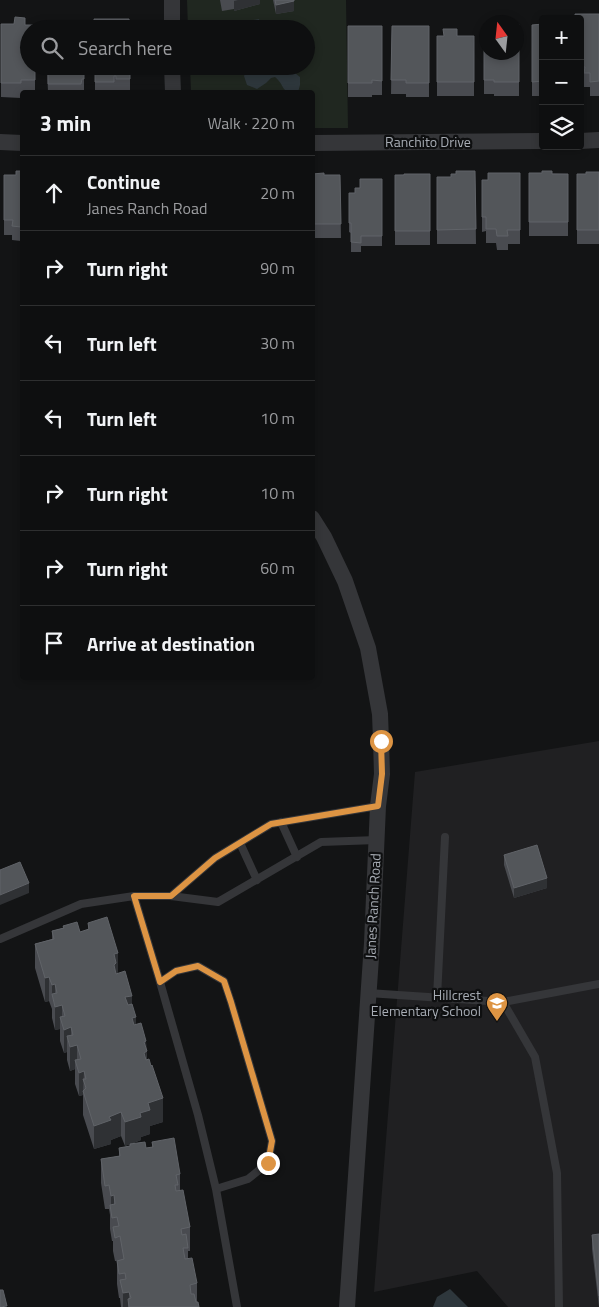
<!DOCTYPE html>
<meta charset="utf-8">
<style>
:root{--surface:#0e0f10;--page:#1c1d1e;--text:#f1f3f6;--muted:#9b9c9f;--line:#2e2f30}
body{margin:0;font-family:"Titillium Web",sans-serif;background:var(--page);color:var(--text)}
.controls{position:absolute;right:15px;top:15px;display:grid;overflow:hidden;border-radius:5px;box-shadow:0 2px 8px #0003}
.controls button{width:45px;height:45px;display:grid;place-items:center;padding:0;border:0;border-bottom:1px solid var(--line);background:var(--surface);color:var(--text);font:25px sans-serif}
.compass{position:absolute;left:479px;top:15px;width:45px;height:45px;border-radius:50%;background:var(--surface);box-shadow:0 2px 8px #0003;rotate:345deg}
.stop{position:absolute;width:15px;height:15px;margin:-11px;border:4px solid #dd9443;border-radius:50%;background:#fff}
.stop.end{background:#dd9443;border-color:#fff;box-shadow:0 1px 5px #0008}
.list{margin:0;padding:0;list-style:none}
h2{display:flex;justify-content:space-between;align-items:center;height:65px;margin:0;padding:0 20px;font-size:21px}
h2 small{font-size:16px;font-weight:400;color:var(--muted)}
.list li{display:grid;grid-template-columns:32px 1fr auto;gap:15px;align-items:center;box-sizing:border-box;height:75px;padding:0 20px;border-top:1px solid var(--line)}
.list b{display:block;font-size:19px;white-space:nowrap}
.list p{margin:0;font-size:16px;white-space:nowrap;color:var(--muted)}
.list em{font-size:16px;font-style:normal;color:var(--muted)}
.icon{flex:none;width:28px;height:28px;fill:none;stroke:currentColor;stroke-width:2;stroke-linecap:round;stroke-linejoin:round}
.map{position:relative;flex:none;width:599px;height:1307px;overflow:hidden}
.search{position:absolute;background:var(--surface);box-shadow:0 2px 8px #0003;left:20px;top:20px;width:295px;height:55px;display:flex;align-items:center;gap:12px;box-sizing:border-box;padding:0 18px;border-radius:28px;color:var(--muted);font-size:19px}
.panel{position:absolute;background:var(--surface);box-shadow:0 2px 8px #0003;left:20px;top:90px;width:295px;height:590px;border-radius:5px}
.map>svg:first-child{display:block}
.built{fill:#202022}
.green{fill:#202720}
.water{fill:#2e373c}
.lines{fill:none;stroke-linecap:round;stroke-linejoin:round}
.service{stroke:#353639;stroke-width:8}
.minor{stroke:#353639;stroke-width:16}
.wall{fill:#494b50}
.shaded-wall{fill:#2f3134}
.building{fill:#53565a;stroke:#606368}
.route{stroke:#dd9443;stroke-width:6}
.labels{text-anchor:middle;stroke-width:4.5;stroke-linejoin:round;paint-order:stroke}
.street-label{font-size:14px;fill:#a7acb4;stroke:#0e0f10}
.poi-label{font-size:14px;fill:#a7acb4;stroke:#0e0f10;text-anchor:end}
</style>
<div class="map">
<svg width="599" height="1307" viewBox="0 0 599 1307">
<rect width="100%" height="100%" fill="#131415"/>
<!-- built -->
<path class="built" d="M599,741v566h-91l-31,-36 -103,21 41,-520z"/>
<!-- green -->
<path class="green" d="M187,0h159l2,128h-35l-1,-36h-121l-1,-26h116v-37h-118z"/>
<!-- water -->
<path class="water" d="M259,19l2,10h-33l2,-4z
M249,66h37l14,11v8l-2,7c-18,2 -12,-6 -23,-15l-4,1 -5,5 -9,6 -10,-4 -3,-9z
M450,1289l18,18h-35l4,-10z"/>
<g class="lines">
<!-- service -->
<path class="service" d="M281,822l16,35
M240,843l17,37
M134,896l26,86
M171,896l44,-38 56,-34 107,-18
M0,939l81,-35 53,-8h37l47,6 103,-60 56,-2
M368,993l135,9 32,55 22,116 2,134
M437,997l8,-160
M503,1002l96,-18
M216,1189l32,-10 20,-16 4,-22 -41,-139 -7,-21 -26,-15 -22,5 -16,11 38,133 18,74 21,118"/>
<!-- minor -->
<path class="minor" d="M172,0v29
M172,66l1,26
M580,141l19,-1
M0,142l22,1
M312,143l231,-2
M312,518l12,19 21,44 23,67 12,66 1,27 1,33 -4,32 -6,137 -25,364"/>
</g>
<!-- wall -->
<path class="wall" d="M220,0h40v4l-26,7v-2l-12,2z
M273,0h21v11l-18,3z
M599,14v82h-9v-9h-6v-6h-4v-62z
M1,24l24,1 10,41v26h-13v2h-1v4l-20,-1z
M519,24v72h-25v-2h-10v-69z
M543,24v72h-11v-71z
M348,26h34v69h-10v2h-24z
M392,26h37v71h-23v-3h-15z
M437,36h37v60h-37z
M47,66h37v26h-36z
M95,66h35v26h-14v-1h-2v1h-19z
M22,171v63h-1v7l-9,-1v-5h-8v-60h12z
M475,171l1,73h-39v-67h14l5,-3z
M599,172v72h-22v-70h9z
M520,173v71h-12v6h-11l-1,-7h-10v-12l-4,1v-52h6z
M529,173l39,1v62h-39z
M312,174l12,1h16l1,63h-29z
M430,174v71h-35v-70z
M382,179v67h-21v6h-10v-19l-2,-1v-39h6l5,-5z
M504,855l43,33 -33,10 -10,-33z
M88,923l30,50 14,31 4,21 10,16 1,19 16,62 -13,4v8l-9,3v3l-10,4 15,4 6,-1v-5l28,32v16l10,37v24h-2v8l9,24v19l2,5h-78l-1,-9h-1l-2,-14v-23h-2l-2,-10v-10h-1l-2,-12v-14l-1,-6h-4l-4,-26v-24l18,-3v-8l11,-2v-2l-5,2 -4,-10 -10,4v4l-17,5 -11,-34v-20l-4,1 -4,-12v-15l-5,2 -3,-11v-8l-3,1 -4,-12v-12l-5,1 -3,-12v-9l-3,-8 -4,1 -10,-34v-24l17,-5v-8l11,-3v-2l17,6 8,-2z
M599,1234v73l-7,-58v-14z"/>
<!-- shaded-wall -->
<path class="shaded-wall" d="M238,0h22v4l-26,7v-10z
M294,1v10l-18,3v-9z
M547,878v10l-33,10v-10z
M29,883v10l-29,12v-10z
M118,953v24l-4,12v-35z
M49,977v24l-4,1v-24z
M55,984v21l-3,-11v15v-24z
M132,996v22l4,-1v23l-11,-43z
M62,1005v16l-2,-4v12l-5,1v-23z
M71,1027v20l6,-2v21l-2,-6v9l-5,2v-24l-3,-11v16l-3,1v-23z
M146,1041l1,33 -3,3v-35z
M84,1071l-1,22v-2v4l-4,1v-23z
M163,1098v24l-13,4v8l-9,3v3l-16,6v-24l15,-9 8,-10z
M121,1112v24l-10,4v4l-17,5v-23l15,-9z
M114,1195v23l-3,-8v-14z
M129,1292v15l-1,-8v8h-5v-14z"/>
<!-- building -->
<path class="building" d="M275,0h19v1l-18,4z
M575,14h24v67l-9,1v-9h-6l1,-6h-5v-48h-5z
M15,17l10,1v7h11v4h-7v37h6v14h-14v3h-20v-59h13z
M553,18h10v1h-10z
M94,19h35l1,10h-36z
M519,24v58h-25v-2h-10v-55h2v27h30v-27z
M543,24v57l-11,1v-57z
M348,26h34v55l-10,-1v3h-24z
M392,26h37v57h-23v-3h-15z
M443,29h14v7h17v46h-37v-46h7z
M48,66h36v13h-2l-1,5h-33z
M95,66h35v13h-14v-3h-2v6h-19z
M16,171h6v49h-1v7l-9,-1 1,-6h-9v-45h12z
M456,171h19l1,58 -39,1v-53h14v-3h5z
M542,171h10v3h16v48h-39v-49h13z
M586,172h13v58h-22v-56h9z
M324,173v2h16l1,49h-29v-50z
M488,173h32v57h-13l1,6h-11l-1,-7h-10v-12h-4v-37h6z
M404,174h26v57h-35v-56h9z
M360,179h22v57h-21v7l-10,-1v-19h-2v-30h6v-5h5z
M537,845l10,33 -33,10 -10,-33z
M20,862l9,21 -29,12v-25z
M107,917l11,36 -4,1 2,9 -2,2 2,9 9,-3 7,25 -7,1 3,8 4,-1 4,13 -4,1 2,7 7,-2 5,18 -2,1 3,9 -3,2 2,7 3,-1 2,7 1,-1 11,33 -15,5 2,7 -10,3 1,4 -16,5 -4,-10 -12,5 2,3 -17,6 -11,-35 3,-3 -3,-9h3l-2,-8 -5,2 -4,-13 6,-1 -4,-14 -7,2 -3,-11 6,-1 -2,-8 -7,3 -4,-13 5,-1 -3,-11 -7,2 -3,-13 5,-1 -2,-9 -3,1 -3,-8 -4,1 -10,-34 19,-5 -2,-8 12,-3 -1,-2 14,-4 3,10 9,-3 -1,-6z
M174,1138l6,36 -4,1 2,10h-3l1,6 7,-1 7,37 -9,2 1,6 4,-1 2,14h-5l2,11 7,-1 5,25 -7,2 1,9h3l2,8h2l1,5h-70l-1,-8 3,-1 -2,-6 -6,1 -3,-13 6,-1 -1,-6 -6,1 -2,-13 7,-2 -4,-23 -5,2 -2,-11 6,-1 -2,-9 -5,1 -2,-13 5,-1 -1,-9 -3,1 -2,-11 -4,1 -4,-27 19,-3 -1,-8 11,-2v-2l15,-2 1,6 7,-1 -1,-5z
M599,1234v62l-7,-61z
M0,1290h3l4,16 -7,1z"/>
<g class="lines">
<!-- route -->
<path class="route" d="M268,1163l4,-22 -41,-139 -7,-21 -26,-15 -22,5 -16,11 -26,-86h37l44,-38 56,-34 107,-18 4,-32 -1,-33"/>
</g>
<!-- icons -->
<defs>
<g id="school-pin" transform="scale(1.125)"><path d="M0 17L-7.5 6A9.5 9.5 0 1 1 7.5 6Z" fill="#dd9443" stroke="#0e0f10"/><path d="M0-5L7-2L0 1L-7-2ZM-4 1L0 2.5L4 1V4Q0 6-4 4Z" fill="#fff"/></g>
</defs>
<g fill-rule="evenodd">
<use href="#school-pin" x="497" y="1003"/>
</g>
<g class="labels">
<!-- street labels -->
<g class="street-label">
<text x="428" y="147">Ranchito Drive</text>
<text transform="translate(373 906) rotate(-87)" y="5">Janes Ranch Road</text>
</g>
<!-- poi labels -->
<g class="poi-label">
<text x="481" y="1000">Hillcrest<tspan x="481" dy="16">Elementary School</tspan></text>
</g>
</g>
</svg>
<div class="controls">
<button>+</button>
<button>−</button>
<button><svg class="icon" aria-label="layers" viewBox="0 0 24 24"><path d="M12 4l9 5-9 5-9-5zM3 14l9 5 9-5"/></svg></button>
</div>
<svg class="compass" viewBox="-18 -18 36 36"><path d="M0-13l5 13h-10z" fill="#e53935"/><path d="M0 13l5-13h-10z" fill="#9b9c9f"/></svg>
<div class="stop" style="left:381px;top:741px"></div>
<div class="stop end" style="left:268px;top:1163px"></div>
<div class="search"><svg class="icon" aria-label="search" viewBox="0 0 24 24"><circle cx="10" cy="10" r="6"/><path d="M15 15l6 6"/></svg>Search here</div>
<section class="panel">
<h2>3 min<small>Walk · 220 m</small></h2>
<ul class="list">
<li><svg class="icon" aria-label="ahead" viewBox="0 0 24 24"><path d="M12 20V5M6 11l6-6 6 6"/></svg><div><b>Continue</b><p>Janes Ranch Road</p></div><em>20 m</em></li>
<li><svg class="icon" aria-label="right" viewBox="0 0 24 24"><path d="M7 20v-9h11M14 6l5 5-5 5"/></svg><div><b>Turn right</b></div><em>90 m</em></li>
<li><svg class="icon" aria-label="left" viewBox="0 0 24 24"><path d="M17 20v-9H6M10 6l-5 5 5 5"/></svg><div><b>Turn left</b></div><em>30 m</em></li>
<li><svg class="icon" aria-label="left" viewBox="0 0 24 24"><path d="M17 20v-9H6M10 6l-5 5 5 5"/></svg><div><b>Turn left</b></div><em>10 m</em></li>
<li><svg class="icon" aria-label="right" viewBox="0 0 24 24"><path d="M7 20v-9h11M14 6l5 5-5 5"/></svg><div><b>Turn right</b></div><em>10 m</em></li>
<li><svg class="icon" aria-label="right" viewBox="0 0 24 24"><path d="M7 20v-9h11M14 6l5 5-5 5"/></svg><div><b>Turn right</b></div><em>60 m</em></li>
<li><svg class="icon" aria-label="arrive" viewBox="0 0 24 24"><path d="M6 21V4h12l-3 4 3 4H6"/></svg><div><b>Arrive at destination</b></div></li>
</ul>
</section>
</div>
